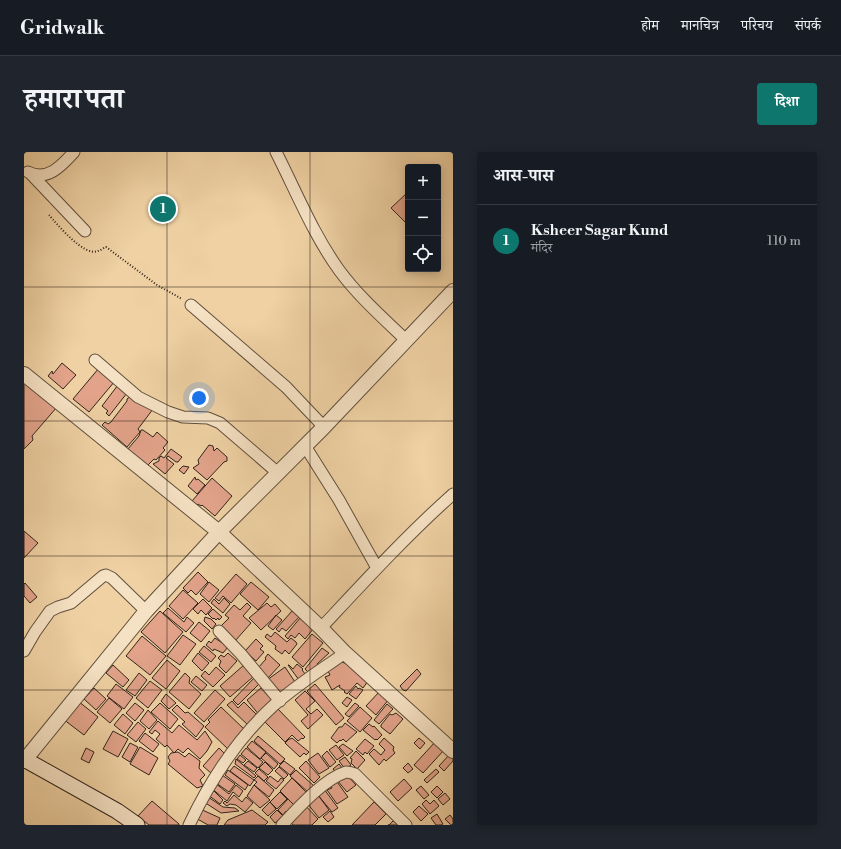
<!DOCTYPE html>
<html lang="hi">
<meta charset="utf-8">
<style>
:root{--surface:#171b24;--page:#20242c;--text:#f1f3f6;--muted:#9ea1a6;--line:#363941;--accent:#0f766e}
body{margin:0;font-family:"Libre Bodoni","Noto Serif Devanagari",serif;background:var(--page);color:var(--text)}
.controls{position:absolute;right:12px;top:12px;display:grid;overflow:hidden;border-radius:4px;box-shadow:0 2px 10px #0003}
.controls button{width:36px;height:36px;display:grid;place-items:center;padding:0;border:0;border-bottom:1px solid var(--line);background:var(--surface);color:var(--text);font:20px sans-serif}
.you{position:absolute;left:175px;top:246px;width:14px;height:14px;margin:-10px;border:3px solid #fff;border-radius:50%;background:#1a73e8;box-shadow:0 0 0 6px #1a73e833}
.badge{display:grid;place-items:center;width:26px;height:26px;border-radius:50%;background:var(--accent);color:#fff;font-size:13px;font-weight:700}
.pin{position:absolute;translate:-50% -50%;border:2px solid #fff;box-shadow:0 1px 4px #0006}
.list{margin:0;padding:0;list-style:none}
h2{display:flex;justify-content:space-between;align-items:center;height:52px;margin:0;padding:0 16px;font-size:17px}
h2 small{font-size:13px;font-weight:400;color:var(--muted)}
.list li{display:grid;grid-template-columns:26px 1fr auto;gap:12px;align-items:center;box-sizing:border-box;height:72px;padding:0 16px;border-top:1px solid var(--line)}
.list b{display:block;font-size:15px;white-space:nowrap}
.list p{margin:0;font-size:13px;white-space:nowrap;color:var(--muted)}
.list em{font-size:13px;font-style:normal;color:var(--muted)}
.icon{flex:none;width:22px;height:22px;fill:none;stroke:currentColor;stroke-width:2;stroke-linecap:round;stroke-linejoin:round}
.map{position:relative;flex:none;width:429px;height:673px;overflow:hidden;border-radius:4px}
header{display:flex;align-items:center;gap:24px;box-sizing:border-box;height:56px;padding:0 20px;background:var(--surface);border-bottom:1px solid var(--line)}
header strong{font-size:19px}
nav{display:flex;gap:22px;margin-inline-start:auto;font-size:14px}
.intro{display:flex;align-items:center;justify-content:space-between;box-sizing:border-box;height:96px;padding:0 24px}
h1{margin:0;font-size:28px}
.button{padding:10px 18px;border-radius:4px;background:var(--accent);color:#fff;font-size:14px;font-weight:700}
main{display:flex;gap:24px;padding:0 24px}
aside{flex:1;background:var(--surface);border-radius:4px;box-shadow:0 2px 10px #0003}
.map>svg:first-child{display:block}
.building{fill:#e2a38a;stroke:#31241b}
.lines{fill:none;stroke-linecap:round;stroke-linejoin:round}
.minor-casing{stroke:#604f3d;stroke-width:13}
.tertiary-casing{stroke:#604f3d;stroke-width:16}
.secondary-casing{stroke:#31241b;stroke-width:17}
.path{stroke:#31241b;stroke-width:2;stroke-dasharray:1 2;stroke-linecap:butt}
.minor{stroke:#f5e1c3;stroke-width:11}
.tertiary{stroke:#f5e1c3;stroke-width:14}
.secondary{stroke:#f5e1c3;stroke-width:15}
.grid{fill:none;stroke:#31241b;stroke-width:1;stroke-opacity:0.55}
</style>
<header>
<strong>Gridwalk</strong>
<nav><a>होम</a><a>मानचित्र</a><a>परिचय</a><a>संपर्क</a></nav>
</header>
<div class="intro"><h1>हमारा पता</h1><a class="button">दिशा</a></div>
<main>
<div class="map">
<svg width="429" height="673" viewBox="0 0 429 673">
<rect width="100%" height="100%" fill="#efd1a3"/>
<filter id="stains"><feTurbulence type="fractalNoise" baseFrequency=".005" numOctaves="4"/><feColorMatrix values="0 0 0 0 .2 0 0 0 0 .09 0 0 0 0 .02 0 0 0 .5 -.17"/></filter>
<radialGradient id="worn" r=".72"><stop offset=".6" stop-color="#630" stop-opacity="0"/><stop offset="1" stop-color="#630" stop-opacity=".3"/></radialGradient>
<!-- building -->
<path class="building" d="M384,40v30l-1,2 -16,-16z
M38,211l14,12 -13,14 -15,-13 4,-5 1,3z
M75,216l16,13 -26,31 -16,-13z
M0,226l33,29 -25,29 1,4 -9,9z
M94,233l9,8 -18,23 -3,-3 2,-2 -6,-5z
M108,243l21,14 -15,20 2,3 -13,15 -25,-22 3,-3 3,2 3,-2 16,-21v-2z
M117,278h2l10,7 4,-5 11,10 -5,6 2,2 -9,10 -2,-1 -10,10 -17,-19 12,-14z
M185,293l4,1 1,5 3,-3 10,9v4l-3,1 -17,18 -14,-12 6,-4 -1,-4z
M147,297l11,8 -4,5h-2l-8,-6 -2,2 8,6 -9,10 -12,-10 6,-3v-3l2,-2 3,2z
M159,314l6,1 -5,7 -5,-4z
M171,325l1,3 2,-1 7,6 -8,9 -9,-8z
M188,326l20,18 -17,20 -13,-11 -1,1 -3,-2 -1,1 -5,-4z
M0,379l14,12 -14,15z
M174,420l10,10 -12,13 -5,-5 -3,3 -5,-5z
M212,422l11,10 -16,19 -8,-7 -4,5 -4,-3z
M185,430l10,8 -10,12 -9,-8z
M227,430l18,15 -11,13 -18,-16z
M1,431l12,14 -7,6 -6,-7v-12z
M159,438l15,13 -15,16 -14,-13z
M200,446l6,6 -7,9 -12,-10 3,-4 5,5z
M179,447l9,9 -6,7 -5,-5 -3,4 -5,-5z
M223,451l4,4 -8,9 8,7 -16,18 -15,-14 9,-9 -4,-3 9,-10 6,5z
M243,451l4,4 4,-3 6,7 -20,19 -12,-12z
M144,456l16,14 3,-5 7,6 -8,9 -23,-19z
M189,457l9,8 -3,3 -1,-2 -2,2 -2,-2 -1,1 -5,-5z
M136,459l23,21 -18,21 -24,-21z
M268,459l7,6 -13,14 -4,-3 -3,4 -3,-3z
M252,463l6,5 -9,10 -5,-4z
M181,465l6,2 5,5 -4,5 -8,-8z
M277,465l13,11 -9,11 -6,-6 -4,5 -4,-3 -3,4 -3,-3z
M175,470l11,9 -9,11 -11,-9z
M251,480l12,10 4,-4 5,4 1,2 -8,10 -4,-4 -3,4 -7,-5 1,-3 -11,-9 2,-3 4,3z
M288,482l11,9 -20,24 -11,-10z
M159,483l13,9 -16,21 -13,-9z
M118,484l24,20 -16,19 -24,-19z
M191,486l13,9 -5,6 -9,-4 -1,2 -7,-6 3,-4 2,2z
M232,487l7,7 -3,3 4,3 -8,9 -11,-10z
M180,494l12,10 -5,6 -12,-10z
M298,496l7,5 -12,11 2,3 -8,8 -6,-6z
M174,501l11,10 -7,8 -10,-10z
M204,501l9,8 -11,12 -7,-7 2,-5 -3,-3 3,-3 3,2z
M244,502l12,11 -12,13 -10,-10 8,-9 -1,-1z
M143,508l13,11 -14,18 -14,-11z
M315,509l17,6 12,14 -5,7 -6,-5 -10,11 -3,-2 1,-1 -6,-4 1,-2 -8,5 -7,-13 5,-2 -3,-6z
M273,512l6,5 -1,1 4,5 -7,5 -11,-15h1l4,4z
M89,513l16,15 -6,7 -17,-14z
M220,513l10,11 -24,21 -10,-11z
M192,515l9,8 -12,12 -12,-11 4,-5 4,4z
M261,515l12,18 -19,12 -11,-17z
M393,517l4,5 -15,17 -3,-1 -3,-4z
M115,521l8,7 -12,16 -9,-6z
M161,521l5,5 -1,5 12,11 -12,15 -20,-17z
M172,524l11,9 -5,6 -11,-9z
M230,526l6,5 -22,22 -5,-5z
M126,529l12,9 -14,18 -12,-10z
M92,532l17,13 -9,12 -17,-13z
M291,532l29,34 -8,7 -29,-34z
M332,534l2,3 1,-1 4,2 -7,9 -7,-5z
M70,536l12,11 -10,11 -12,-11z
M237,536l12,13 -13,15 -13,-16z
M191,538l10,9 -21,23 -10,-9z
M281,539l10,10 -9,8 5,5 6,-5 6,6 -15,14 -7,-8 7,-6 -13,-15z
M356,539l9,8 -13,16 -10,-9z
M142,542l10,9 -7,6 -8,-8z
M323,545l5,3 -5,7 -5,-4z
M85,546l13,11 -12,14 -13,-11z
M54,549l20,16 -14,18 -21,-16z
M208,549l6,7 6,-6 16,16 -10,9 -23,-22z
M111,551l9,7 -9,11 -9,-8z
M136,551l18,16 -8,10 -19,-17z
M331,551l4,3 -10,11 -4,-3z
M363,552l6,5 -14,15 -5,-4z
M153,553l8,8 3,-1 16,14 -8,11 -14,-13 3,-2 -13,-12z
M197,555l24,23 -16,20 -24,-23 5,-5 -2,-2z
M336,555l12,11 -12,14 -13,-11z
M253,556l28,29 -2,2 -1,-1 -4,3 -6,-6 -7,7 -21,-21z
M124,558l9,10 -8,9 -9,-8z
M372,561l7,6 -13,15 -9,-7v-2l9,-11 2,1z
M99,562l10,9 -8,11 -11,-9z
M134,569l14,12 7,-8 18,15 8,-9 7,11 -5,9 -7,8 -12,-11 -5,5 -5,-4 -4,4 -7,-8 -2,2 -9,-8 4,-5 -5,-4 -3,4 -3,-2z
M114,570l8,7 -10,13 -9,-7z
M321,571l12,9 -11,10 -3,-3 -2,2 -1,-1 -3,3 -6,-5 8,-11h3z
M345,572l4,3 1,-1 8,9 -5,5 -1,-1 -1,1 -12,-10z
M89,579l15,8 -10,18 -15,-8z
M121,581l14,11 -6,8 -14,-11z
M234,584l27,23 -5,5 -26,-23z
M268,586l17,14 -3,3 -2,-2 -4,4 -15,-14 4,-4h1z
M360,586l10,9 -1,3 2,3 -9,8 -2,-2 -5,6 -10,-11 5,-5 7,6 4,-5 -6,-6z
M395,586l6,5 -5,6 -6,-6z
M341,587l9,7 -7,8 -2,-2 -2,3 -7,-6z
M228,589l14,11 -6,7 -13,-12z
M412,589l9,8 -22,24 -9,-8z
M106,591l8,4 -8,15 -8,-5z
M319,592l10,7 -6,5 -8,-9z
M312,593l8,10 -7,5 -8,-10z
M116,595l18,11 -9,17 -19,-11z
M62,596l8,4 -5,11 -8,-4z
M195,596l9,9 -16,17 -9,-8z
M222,596l17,14 -5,6 -17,-14z
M303,599l9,11 -6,5 -8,-11z
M332,599l9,9 -8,9 -6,-6 1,-4 -2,-1z
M154,600l7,5 4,-4 11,8 -1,7 6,7 -5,5 3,6 -6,2 -29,-24 2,-3 -2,-4 3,-4z
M242,601l12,11 -4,5 -13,-11z
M294,601l11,15 -10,6 -11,-14z
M216,603l6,5 -3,3 -6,-4z
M425,603l4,3v3l-9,10 -5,-5z
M321,605l6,8 -6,4 -6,-8z
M212,607l20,17 -2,2 -19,-14z
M224,609l9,7 -3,4 -10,-7z
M260,609l11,8 -5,6 -11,-9z
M282,609l14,16 -6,6 -15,-15z
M241,610l8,8 -5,5 -9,-7z
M384,611l5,6 -5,4 -5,-5z
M315,612l3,4 -6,5 -3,-4z
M210,614l20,14 -4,6 -20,-15z
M255,615l9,8 -4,4 -9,-8z
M235,617l9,8 -4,4 -9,-8z
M412,617l3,3 -12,11 -3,-3z
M204,618l20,15 -3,5 -20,-15z
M272,618l18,16 -6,6 -18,-16z
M198,623l13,9 -6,8 -13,-9z
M234,624l16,14 -5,7 -15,-12 3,-3 -3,-2z
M246,624l8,6 3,-4 3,2 -8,9 -10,-8z
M324,624l8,9 -9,7 -10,-12z
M268,626l15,15 -12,13 -15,-15z
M311,627l13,18 -11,7 -10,-14 5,-2 -3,-5z
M380,627l8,9 -14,13 -8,-9z
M191,631l14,11 7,-9 7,6 -4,6 -6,-5 -6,9 -16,-13z
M230,633l16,15 -10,8 -13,-12z
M397,634l8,9 -5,4 -8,-9z
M413,634l6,6 -6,6 -6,-6z
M188,637l11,11 -3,4 -13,-10z
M300,637l14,19 -6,4 -15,-18z
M256,640l7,7 -10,10 -7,-7z
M421,641l5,6 -7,6 -5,-6z
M210,643l8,7 4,-5 7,6 -8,9 -9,-7 -6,-1 -3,2 -4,-3 2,-2 2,2z
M294,643l11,15 -10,8 -12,-15z
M184,645l15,10 12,1 4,3 -18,2 -17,-11z
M264,647l6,6 -7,8 -1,-2 -3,4 -5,-5z
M402,648l4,4 4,-4 5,6 -9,8 -8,-10z
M128,649l27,23v1h-30l-11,-9z
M246,650l6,7 -8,7 -6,-6z
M350,650l12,12 -11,11h-23z
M280,652l14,15 -6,6h-19l-4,-5z
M395,654l9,8 -7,7 -8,-9z
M174,656l22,10 -3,7h-9l-14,-8z
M228,658l16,12 -3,3h-41l4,-5z
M253,658l6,6 -8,7 -5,-6z
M306,659l4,6 -6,5 -5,-5z
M413,662l6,10 -2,1h-5l-5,-7z
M426,663l3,4v4l-2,2 -6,-6z
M370,668l4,5h-10h1z"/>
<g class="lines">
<!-- minor casing -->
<g class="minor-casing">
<path id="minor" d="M252,0c20,39 37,82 63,118 19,26 44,48 67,70
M4,20c20,10 34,-7 46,-20
M6,21l55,58
M167,153l95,82 38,40
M71,208l43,37 30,15 15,5 25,1 12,5 58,50
M281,294l34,54 38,68
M297,476c43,-46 85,-92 132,-134
M195,479l22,23 39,47
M0,499l11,-19 15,-21 8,-4 13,-4 32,-27 3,-1 6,3 34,33
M165,673c20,-42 49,-87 84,-119 22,-20 48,-36 72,-53
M258,673c16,-17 42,-46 64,-53 3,0 6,1 9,2l51,51"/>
</g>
<!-- tertiary casing -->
<g class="tertiary-casing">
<path id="tertiary" d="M0,222l195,158 102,96 24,25 108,98
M0,609l122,-150 73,-79 105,-105 129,-136"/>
</g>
<!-- secondary casing -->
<g class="secondary-casing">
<path id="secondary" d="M0,607l93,52 20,14"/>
</g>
<!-- path -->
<path class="path" d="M25,63c8,9 35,42 49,36 2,0 5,-3 8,-4l51,38 25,14"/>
<!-- minor -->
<use href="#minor" class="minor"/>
<!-- tertiary -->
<use href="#tertiary" class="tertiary"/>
<!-- secondary -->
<use href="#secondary" class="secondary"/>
</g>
<!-- grid -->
<path class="grid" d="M143,0v673M286,0v673M0,135h429M0,269h429M0,404h429M0,538h429"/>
<rect width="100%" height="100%" filter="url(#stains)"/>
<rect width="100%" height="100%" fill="url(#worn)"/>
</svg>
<div class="controls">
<button>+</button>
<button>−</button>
<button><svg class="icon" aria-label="locate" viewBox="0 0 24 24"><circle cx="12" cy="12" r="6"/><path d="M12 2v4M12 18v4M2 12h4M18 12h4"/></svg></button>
</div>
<div class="you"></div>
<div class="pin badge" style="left:139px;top:57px">1</div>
</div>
<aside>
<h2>आस-पास<small></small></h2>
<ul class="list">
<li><span class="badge">1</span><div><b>Ksheer Sagar Kund</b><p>मंदिर</p></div><em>110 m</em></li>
</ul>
</aside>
</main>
